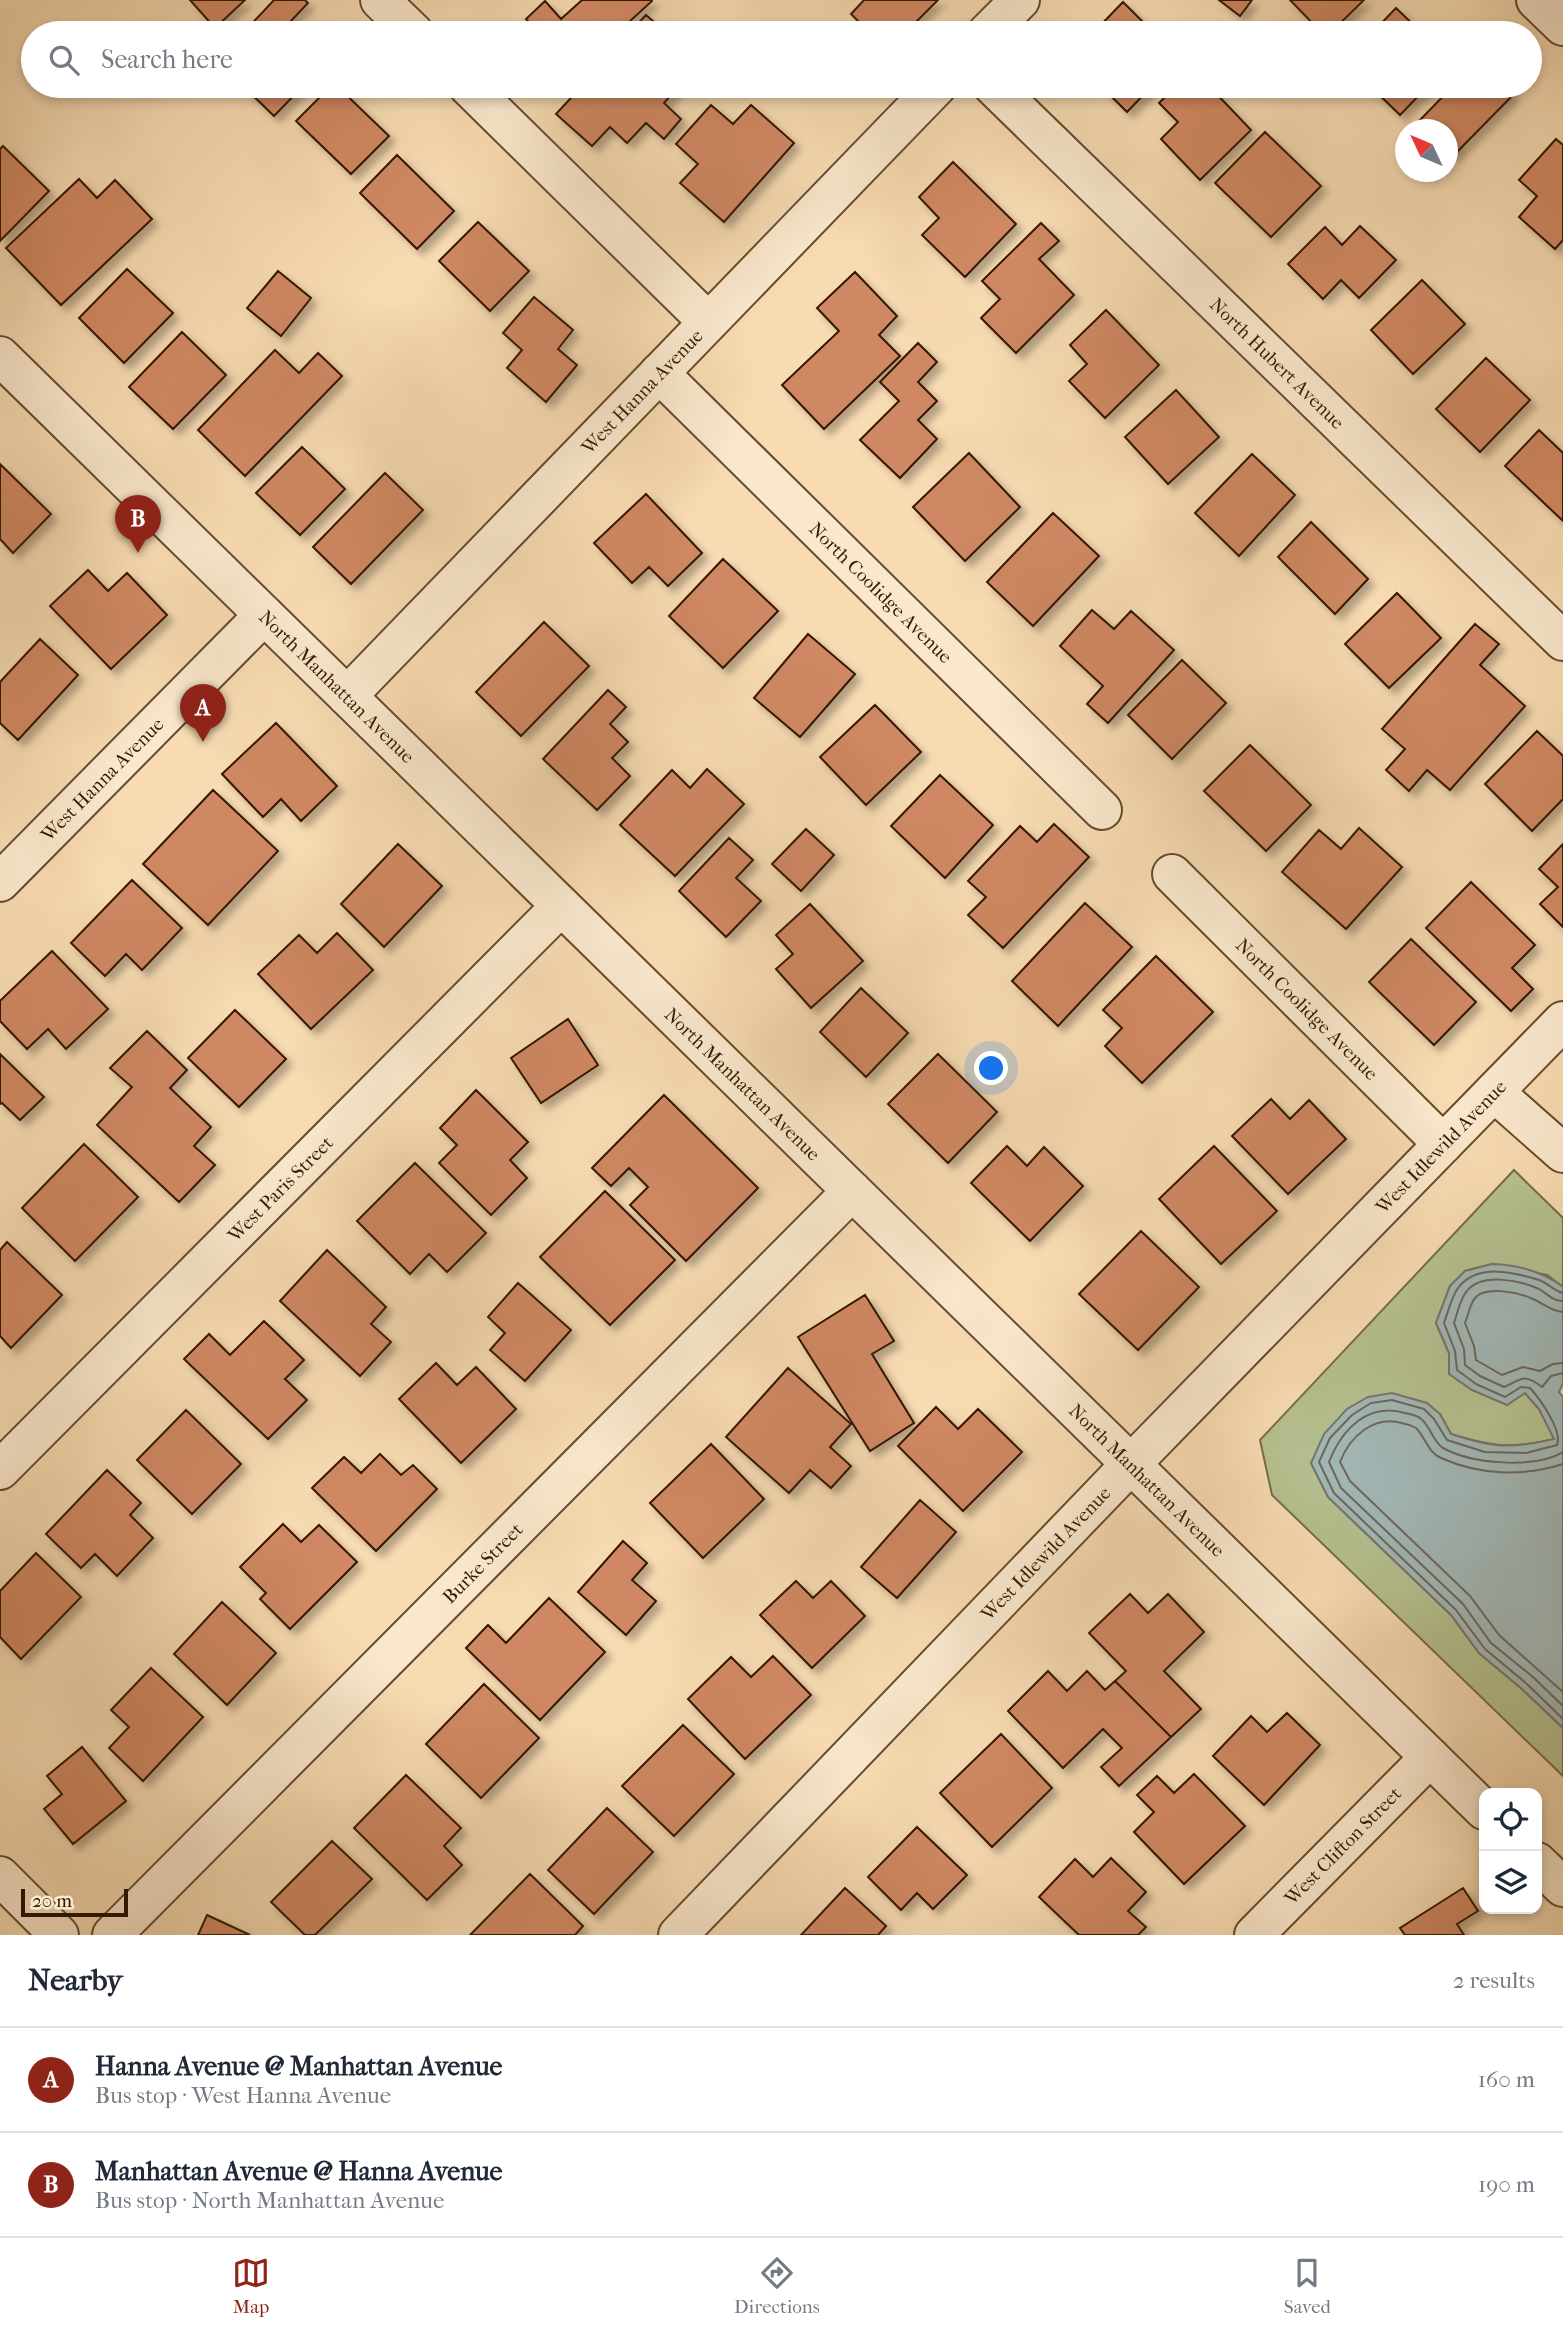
<!DOCTYPE html>
<meta charset="utf-8">
<style>
:root{--surface:#fff;--page:#f6f6f7;--text:#1f2937;--muted:#747a83;--line:#e0e1e3;--accent:#8f2418}
body{margin:0;font-family:"IM FELL French Canon",serif;background:var(--page);color:var(--text)}
.controls{position:absolute;right:21px;bottom:21px;display:grid;overflow:hidden;border-radius:14px;box-shadow:0 4px 10px #0003}
.controls button{width:63px;height:63px;display:grid;place-items:center;padding:0;border:0;border-bottom:2px solid var(--line);background:var(--surface);color:var(--text);font:35px sans-serif}
.compass{position:absolute;left:1395px;top:119px;width:63px;height:63px;border-radius:50%;background:var(--surface);box-shadow:0 4px 10px #0003;rotate:314deg}
.scale{position:absolute;left:21px;bottom:18px;width:107px;box-sizing:border-box;padding-left:7px;border:4px solid #351900;border-top:0;font-size:19px;line-height:24px;white-space:nowrap;color:#351900;-webkit-text-stroke:5px #fae8cd;paint-order:stroke}
.you{position:absolute;left:992px;top:1069px;width:24px;height:24px;margin:-18px;border:5px solid #fff;border-radius:50%;background:#1a73e8;box-shadow:0 0 0 10px #1a73e833}
.badge{display:grid;place-items:center;width:46px;height:46px;border-radius:50%;background:var(--accent);color:#fff;font-size:23px;font-weight:700}
.pin{position:absolute;translate:-50% -58px;filter:drop-shadow(0 2px 4px #0008)}
.pin::after{content:'';position:absolute;top:37px;width:24px;height:21px;background:inherit;clip-path:polygon(0 0,100% 0,50% 100%)}
.list{margin:0;padding:0;list-style:none}
h2{display:flex;justify-content:space-between;align-items:center;height:91px;margin:0;padding:0 28px;font-size:30px}
h2 small{font-size:23px;font-weight:400;color:var(--muted)}
.list li{display:grid;grid-template-columns:46px 1fr auto;gap:21px;align-items:center;box-sizing:border-box;height:105px;padding:0 28px;border-top:2px solid var(--line)}
.list b{display:block;font-size:26px;white-space:nowrap}
.list p{margin:0;font-size:23px;white-space:nowrap;color:var(--muted)}
.list em{font-size:23px;font-style:normal;color:var(--muted)}
.icon{flex:none;width:38px;height:38px;fill:none;stroke:currentColor;stroke-width:2;stroke-linecap:round;stroke-linejoin:round}
.map{position:relative;flex:none;width:1563px;height:1935px;overflow:hidden}
.search{position:absolute;background:var(--surface);box-shadow:0 4px 10px #0003;left:21px;right:21px;top:21px;height:77px;display:flex;align-items:center;gap:18px;box-sizing:border-box;padding:0 24px;border-radius:38px;color:var(--muted);font-size:26px}
.sheet{height:301px;background:var(--surface)}
nav{display:flex;justify-content:space-around;align-items:center;box-sizing:border-box;height:98px;border-top:2px solid var(--line);background:var(--surface);font-size:19px;color:var(--muted)}
nav a{display:grid;justify-items:center;gap:4px}
nav .on{color:var(--accent)}
.map>svg:first-child{display:block}
.green{fill:#b6c191;stroke:#766d48;stroke-width:2}
.water{fill:#a2b8b7;stroke:#76786e;stroke-width:2}
.lines{fill:none;stroke-linecap:round;stroke-linejoin:round}
.shore{stroke:#6c685c;stroke-width:2}
.building{fill:#cf8863;stroke:#351900;stroke-width:2;filter:url(#shadow)}
.minor-casing{stroke:#664a2c;stroke-width:42}
.minor{stroke:#fae8cd;stroke-width:38}
.labels{text-anchor:middle;stroke-width:5;stroke-linejoin:round;paint-order:stroke}
.street-label{font-size:19px;fill:#351900;stroke:#fae8cd}
</style>
<div class="map">
<svg width="1563" height="1935" viewBox="0 0 1563 1935">
<defs>
<filter id="shadow"><feDropShadow dx="6" dy="6" stdDeviation="3.5" flood-color="#0004"/></filter>
</defs>
<rect width="100%" height="100%" fill="#f7dbb2"/>
<filter id="stains"><feTurbulence type="fractalNoise" baseFrequency=".00286" numOctaves="4"/><feColorMatrix values="0 0 0 0 .2 0 0 0 0 .09 0 0 0 0 .02 0 0 0 .5 -.17"/></filter>
<radialGradient id="worn" r=".72"><stop offset=".6" stop-color="#630" stop-opacity="0"/><stop offset="1" stop-color="#630" stop-opacity=".3"/></radialGradient>
<!-- green -->
<path class="green" d="M1514,1170l49,48v69l-16,-12 -55,-11 -27,7 -15,15 -14,37 13,30 76,40 14,16 16,30c-44,10 -62,8 -104,-5l-11,-20 -129,49 17,34 123,118 28,38 43,36 41,39v48l-291,-281 -12,-55z"/>
<!-- water -->
<path class="water" d="M1492,1264c27,1 50,7 71,23v96l-4,9 4,5v331l-41,-39 -43,-36 -28,-38 -123,-118 -17,-34 13,-29 23,-25 21,-12 24,-4 35,10 13,11 11,20c43,14 59,15 103,5l-15,-30 -14,-16 -18,12 -35,-15 -23,-16v-21l-13,-30 14,-37 15,-15z"/>
<g class="lines">
<!-- shore -->
<path class="shore" d="M1563,1293c-9,-2 -15,-10 -24,-13 -25,-8 -62,-17 -81,8 -6,8 -10,24 -14,35l11,28 2,19 19,14 29,13 16,-10 9,1c10,11 33,43 27,57l-31,8 -41,-1 -38,-12 -13,-21 -10,-10 -32,-9 -21,3 -19,12 -22,23 -11,24 15,31 122,117 29,39 42,35 36,35
M1563,1301c-11,0 -15,-7 -24,-12 -20,-9 -58,-17 -73,3 -6,8 -9,22 -12,31l10,26 1,16 15,11 24,11c18,-8 20,-14 38,0l9,-11 12,-3
M1563,1312c-13,-1 -18,-8 -30,-13 -13,-6 -47,-14 -58,-1 -5,6 -7,18 -10,25l9,23 2,14 26,15 21,-8 17,4 13,-7 10,-1
M1563,1452c-29,17 -91,12 -120,-4 -11,-7 -12,-22 -23,-30 -4,-3 -10,-4 -15,-5 -37,-11 -63,16 -76,49l12,26 122,116 28,39 42,34 30,29
M1563,1464c-40,13 -84,11 -122,-6 -13,-6 -15,-19 -24,-29 -4,-4 -9,-4 -15,-6 -28,-8 -52,13 -62,39l10,19 120,115 29,39 64,57"/>
</g>
<!-- building -->
<path class="building" d="M190,0h55l-30,28z
M274,0h31l3,3 -18,19 12,11h-59z
M582,0h69l1,1 -35,32h-79l-12,-14 19,-18 16,18z
M864,0h74l-33,33h-35l-19,-19z
M1219,0h33l-12,16z
M1290,0h74l-34,33h-8z
M1123,2l31,31h-61z
M1396,8l26,25h-50z
M646,15l21,18h-38z
M243,86h60l-29,30z
M331,86h6l52,50 -38,38 -55,-53z
M582,86h97l-15,17 17,16 -17,20 -18,-16 -19,20 -17,-16 -18,19 -36,-32z
M1101,86h51l-25,26z
M1176,86h33l42,44 -51,50 -39,-41 17,-17 -19,-19z
M1370,86h58l-28,29z
M1453,86h50l10,9 -59,60 -6,-6v-19h-20l-9,-9z
M711,105l22,19 18,-19 43,38 -70,79 -44,-39 18,-19 -22,-20z
M1265,132l56,54 -50,51 -56,-54z
M1556,139l7,6v95l-8,9 -36,-32 18,-21 -18,-16z
M3,146l46,45 -49,50v-92z
M397,155l57,56 -37,38 -57,-56z
M953,162l63,62 -51,53 -43,-42 17,-17 -20,-21z
M79,179l18,19 18,-18 37,39 -91,86 -55,-57z
M478,222l51,49 -39,40 -51,-50z
M1041,223l18,18 -20,18 35,36 -58,58 -35,-35 19,-19 -18,-18z
M1360,226l36,34 -37,38 -18,-18 -18,19 -35,-35 37,-37 17,18z
M127,269l46,44 -49,50 -45,-45z
M278,271l33,27 -30,38 -34,-28z
M855,272l42,44 -18,19 21,21 -76,73 -42,-44 57,-54 -22,-23z
M1422,280l43,44 -52,50 -42,-44z
M534,297l39,33 -15,19 19,16 -31,37 -39,-34 15,-18 -19,-17z
M1106,310l53,55 -54,53 -36,-37 18,-17 -17,-19z
M182,332l44,43 -53,54 -44,-42z
M918,343l19,19 -19,20 19,19 -19,19 19,19 -37,39 -40,-38 39,-39 -19,-19z
M275,350l24,23 19,-20 24,23 -97,100 -47,-46z
M1486,358l44,42 -50,52 -44,-43z
M1176,390l43,47 -51,47 -43,-47z
M1539,430l24,23v68l-58,-55z
M302,447l43,42 -45,46 -44,-42z
M969,453l51,54 -55,54 -52,-54z
M1252,454l43,41 -56,61 -44,-43z
M0,464l51,50 -38,39 -13,-14z
M385,473l38,37 -72,74 -38,-37z
M646,494l56,59 -34,33 -19,-19 -17,16 -38,-40z
M1053,513l46,43 -66,70 -46,-44z
M1311,522l57,57 -33,35 -57,-57z
M723,559l55,52 -55,57 -54,-52z
M88,570l20,21 19,-18 40,42 -56,54 -61,-63z
M1397,593l44,45 -52,50 -44,-44z
M1092,610l22,19 17,-18 43,39 -66,73 -21,-19 16,-18 -43,-40z
M544,622l45,44 -68,70 -45,-44z
M1475,624l24,20 -19,21 45,41 -75,84 -23,-20 -18,21 -23,-21 19,-21 -23,-20z
M808,634l47,40 -55,63 -46,-39z
M40,639l38,36 -60,65 -18,-17v-41z
M1182,660l44,43 -54,56 -44,-44z
M608,690l18,17 -16,17 18,18 -16,16 18,18 -33,34 -54,-51z
M875,705l46,47 -55,53 -46,-48z
M276,723l61,63 -36,35 -20,-22 -18,18 -41,-43z
M1537,731l26,25v43l-31,32 -47,-47z
M1250,745l61,60 -45,46 -62,-60z
M707,769l37,35 -69,72 -55,-51 52,-55 18,18z
M940,775l53,50 -48,53 -54,-52z
M213,790l65,61 -70,74 -65,-61z
M1054,824l35,33 -86,91 -35,-33 18,-18 -18,-16 52,-55 17,16z
M1359,828l43,39 -56,62 -64,-57 37,-42 22,19z
M806,829l28,26 -33,36 -29,-27z
M729,838l24,22 -17,18 25,23 -35,36 -47,-46z
M398,844l44,42 -58,61 -43,-43z
M1563,844v83l-23,-23 18,-17 -19,-18z
M132,880l50,48 -40,42 -16,-16 -21,22 -34,-33z
M1471,882l64,63 -23,23 21,21 -22,22 -85,-83z
M1085,903l47,44 -74,79 -46,-45z
M810,904l53,57 -52,47 -35,-39 17,-15 -17,-19z
M337,933l36,37 -62,59 -53,-55 41,-39 18,18z
M1411,939l65,63 -42,43 -65,-63z
M52,951l56,58 -42,40 -18,-20 -21,20 -27,-28v-20z
M1156,956l57,56 -71,71 -37,-37 17,-18 -19,-18z
M861,988l47,45 -42,44 -46,-45z
M235,1010l51,49 -47,48 -51,-49z
M568,1019l30,46 -57,38 -30,-45z
M147,1031l40,39 -17,18 41,39 -17,19 21,19 -36,37 -82,-77 35,-38 -22,-19z
M0,1054l44,43 -24,23 -18,-17 -2,1z
M938,1054l59,58 -49,51 -60,-59z
M476,1090l52,52 -18,18 17,18 -36,37 -52,-52 18,-18 -17,-17z
M664,1095l94,93 -72,73 -56,-56 18,-18 -19,-19 -18,18 -19,-18z
M1271,1099l19,20 19,-19 37,39 -58,55 -56,-58z
M84,1144l54,53 -63,64 -53,-53z
M1007,1146l20,20 17,-19 39,39 -53,55 -59,-58z
M1214,1146l63,65 -56,53 -62,-65z
M415,1163l71,70 -39,39 -18,-18 -19,20 -53,-53z
M605,1191l70,69 -65,65 -70,-68z
M1141,1231l58,56 -61,63 -59,-56z
M7,1242l55,53 -51,53 -11,-12v-86z
M327,1250l59,57 -15,17 20,18 -31,34 -80,-75z
M518,1283l53,47 -46,51 -35,-31 15,-17 -17,-16z
M865,1295l29,46 -22,13 42,69 -44,28 -72,-114z
M264,1321l40,39 -19,19 22,21 -39,39 -84,-80 25,-25 21,21z
M436,1363l21,22 19,-18 40,42 -55,54 -62,-64z
M788,1368l63,56 -21,23 21,19 -20,22 -21,-18 -21,23 -63,-56z
M936,1407l22,22 20,-20 44,43 -59,59 -65,-65z
M186,1410l55,54 -49,50 -55,-54z
M711,1444l53,55 -61,59 -53,-55z
M380,1454l21,21 12,-10 24,24 -61,62 -64,-63 32,-31 17,16z
M107,1470l34,33 -11,12 23,23 -36,38 -22,-22 -14,14 -35,-34z
M920,1500l36,32 -59,66 -36,-31z
M283,1524l18,18 18,-17 38,37 -67,67 -30,-30 6,-6 -26,-26z
M623,1541l24,22 -15,17 24,21 -30,34 -48,-43z
M36,1553l45,44 -60,62 -21,-22v-46z
M796,1581l17,17 18,-17 34,35 -53,52 -52,-53z
M1130,1594l18,19 20,-19 36,38 -40,39 37,38 -30,28 -56,-56 11,-10 -37,-38z
M549,1598l56,54 -65,68 -74,-72 22,-23 18,18z
M222,1602l54,51 -49,52 -53,-51z
M773,1656l38,39 -66,64 -57,-60 43,-42 20,20z
M151,1668l52,49 -60,64 -34,-33 20,-21 -18,-17z
M1048,1671l19,20 20,-20 18,19 10,-9 56,56 -52,49 -18,-19 21,-19 -19,-19 -40,39 -55,-57z
M484,1684l55,54 -58,60 -55,-54z
M1287,1713l33,32 -56,60 -51,-49 38,-40 16,16z
M683,1725l51,49 -60,62 -52,-50z
M1001,1734l51,54 -60,59 -52,-54z
M82,1747l44,54 -53,43 -29,-35 18,-15 -15,-18z
M1194,1774l51,52 -61,58 -50,-52 20,-20 -17,-17 20,-19 17,17z
M406,1775l55,53 -17,18 18,19 -35,35 -73,-72z
M607,1808l46,44 -59,62 -46,-44z
M917,1827l50,48 -34,34 -16,-16 -16,17 -33,-33z
M332,1841l40,38 -57,56h-10l-34,-33z
M1111,1858l35,34 -18,19 18,16 -8,8h-59l-40,-38 36,-38 18,18z
M530,1874l53,52 -8,9h-105z
M845,1888l41,38 -8,9h-77z
M1463,1888l15,23 -21,13 7,11h-59l-5,-7z
M207,1915l43,20h-52z"/>
<g class="lines">
<!-- minor casing -->
<g class="minor-casing">
<g id="minor">
<path d="M380,0l34,33"/>
<path d="M1536,0l27,26"/>
<path d="M987,33l33,-33"/>
<path d="M468,86l240,236"/>
<path id="s1" d="M993,86l570,555"/>
<path id="s2" d="M0,356l1484,1454"/>
<path id="s3" d="M659,373l443,437"/>
<path id="s4" d="M347,696l590,-610"/>
<path id="s5" d="M1172,874l271,270"/>
<path id="s6" d="M0,882l264,-267"/>
<path d="M1494,1092l69,61"/>
<path id="s7" d="M0,1470l561,-564"/>
<path d="M1537,1862l26,25"/>
<path d="M0,1876l59,59"/>
<path id="s8" d="M112,1935l740,-744"/>
<path id="s9" d="M678,1935l453,-471 432,-443"/>
<path id="s10" d="M1254,1935l176,-178"/>
</g>
</g>
<!-- minor -->
<use href="#minor" class="minor"/>
</g>
<g class="labels">
<!-- street labels -->
<g class="street-label">
<text dy="7" stroke="none"><textPath href="#s1" startOffset="397">North Hubert Avenue</textPath></text>
<text dy="7" stroke="none"><textPath href="#s4" startOffset="424">West Hanna Avenue</textPath></text>
<text dy="7" stroke="none"><textPath href="#s3" startOffset="312">North Coolidge Avenue</textPath></text>
<text dy="7" stroke="none"><textPath href="#s2" startOffset="472">North Manhattan Avenue</textPath></text>
<text dy="7" stroke="none"><textPath href="#s6" startOffset="145">West Hanna Avenue</textPath></text>
<text dy="7" stroke="none"><textPath href="#s5" startOffset="191">North Coolidge Avenue</textPath></text>
<text dy="7" stroke="none"><textPath href="#s2" startOffset="1040">North Manhattan Avenue</textPath></text>
<text dy="7" stroke="none"><textPath href="#s9" startOffset="1097">West Idlewild Avenue</textPath></text>
<text dy="7" stroke="none"><textPath href="#s7" startOffset="397">West Paris Street</textPath></text>
<text dy="7" stroke="none"><textPath href="#s2" startOffset="1606">North Manhattan Avenue</textPath></text>
<text dy="7" stroke="none"><textPath href="#s9" startOffset="530">West Idlewild Avenue</textPath></text>
<text dy="7" stroke="none"><textPath href="#s8" startOffset="525">Burke Street</textPath></text>
<text dy="7" stroke="none"><textPath href="#s10" startOffset="126">West Clifton Street</textPath></text>
</g>
</g>
<rect width="100%" height="100%" filter="url(#stains)"/>
<rect width="100%" height="100%" fill="url(#worn)"/>
</svg>
<div class="controls">
<button><svg class="icon" aria-label="locate" viewBox="0 0 24 24"><circle cx="12" cy="12" r="6"/><path d="M12 2v4M12 18v4M2 12h4M18 12h4"/></svg></button>
<button><svg class="icon" aria-label="layers" viewBox="0 0 24 24"><path d="M12 4l9 5-9 5-9-5zM3 14l9 5 9-5"/></svg></button>
</div>
<svg class="compass" viewBox="-18 -18 36 36"><path d="M0-13l5 13h-10z" fill="#e53935"/><path d="M0 13l5-13h-10z" fill="#747a83"/></svg>
<div class="scale">20 m</div>
<div class="you"></div>
<div class="pin badge" style="left:203px;top:742px">A</div>
<div class="pin badge" style="left:138px;top:553px">B</div>
<div class="search"><svg class="icon" aria-label="search" viewBox="0 0 24 24"><circle cx="10" cy="10" r="6"/><path d="M15 15l6 6"/></svg>Search here</div>
</div>
<section class="sheet">
<h2>Nearby<small>2 results</small></h2>
<ul class="list">
<li><span class="badge">A</span><div><b>Hanna Avenue @ Manhattan Avenue</b><p>Bus stop · West Hanna Avenue</p></div><em>160 m</em></li>
<li><span class="badge">B</span><div><b>Manhattan Avenue @ Hanna Avenue</b><p>Bus stop · North Manhattan Avenue</p></div><em>190 m</em></li>
</ul>
</section>
<nav>
<a class="on"><svg class="icon" aria-label="map" viewBox="0 0 24 24"><path d="M3 6l6-2 6 2 6-2v14l-6 2-6-2-6 2zM9 4v14M15 6v14"/></svg>Map</a>
<a><svg class="icon" aria-label="directions" viewBox="0 0 24 24"><path d="M12 3l9 9-9 9-9-9zM9 14v-3h6M13 9l2 2-2 2"/></svg>Directions</a>
<a><svg class="icon" aria-label="saved" viewBox="0 0 24 24"><path d="M7 4h10v16l-5-4-5 4z"/></svg>Saved</a>
</nav>
